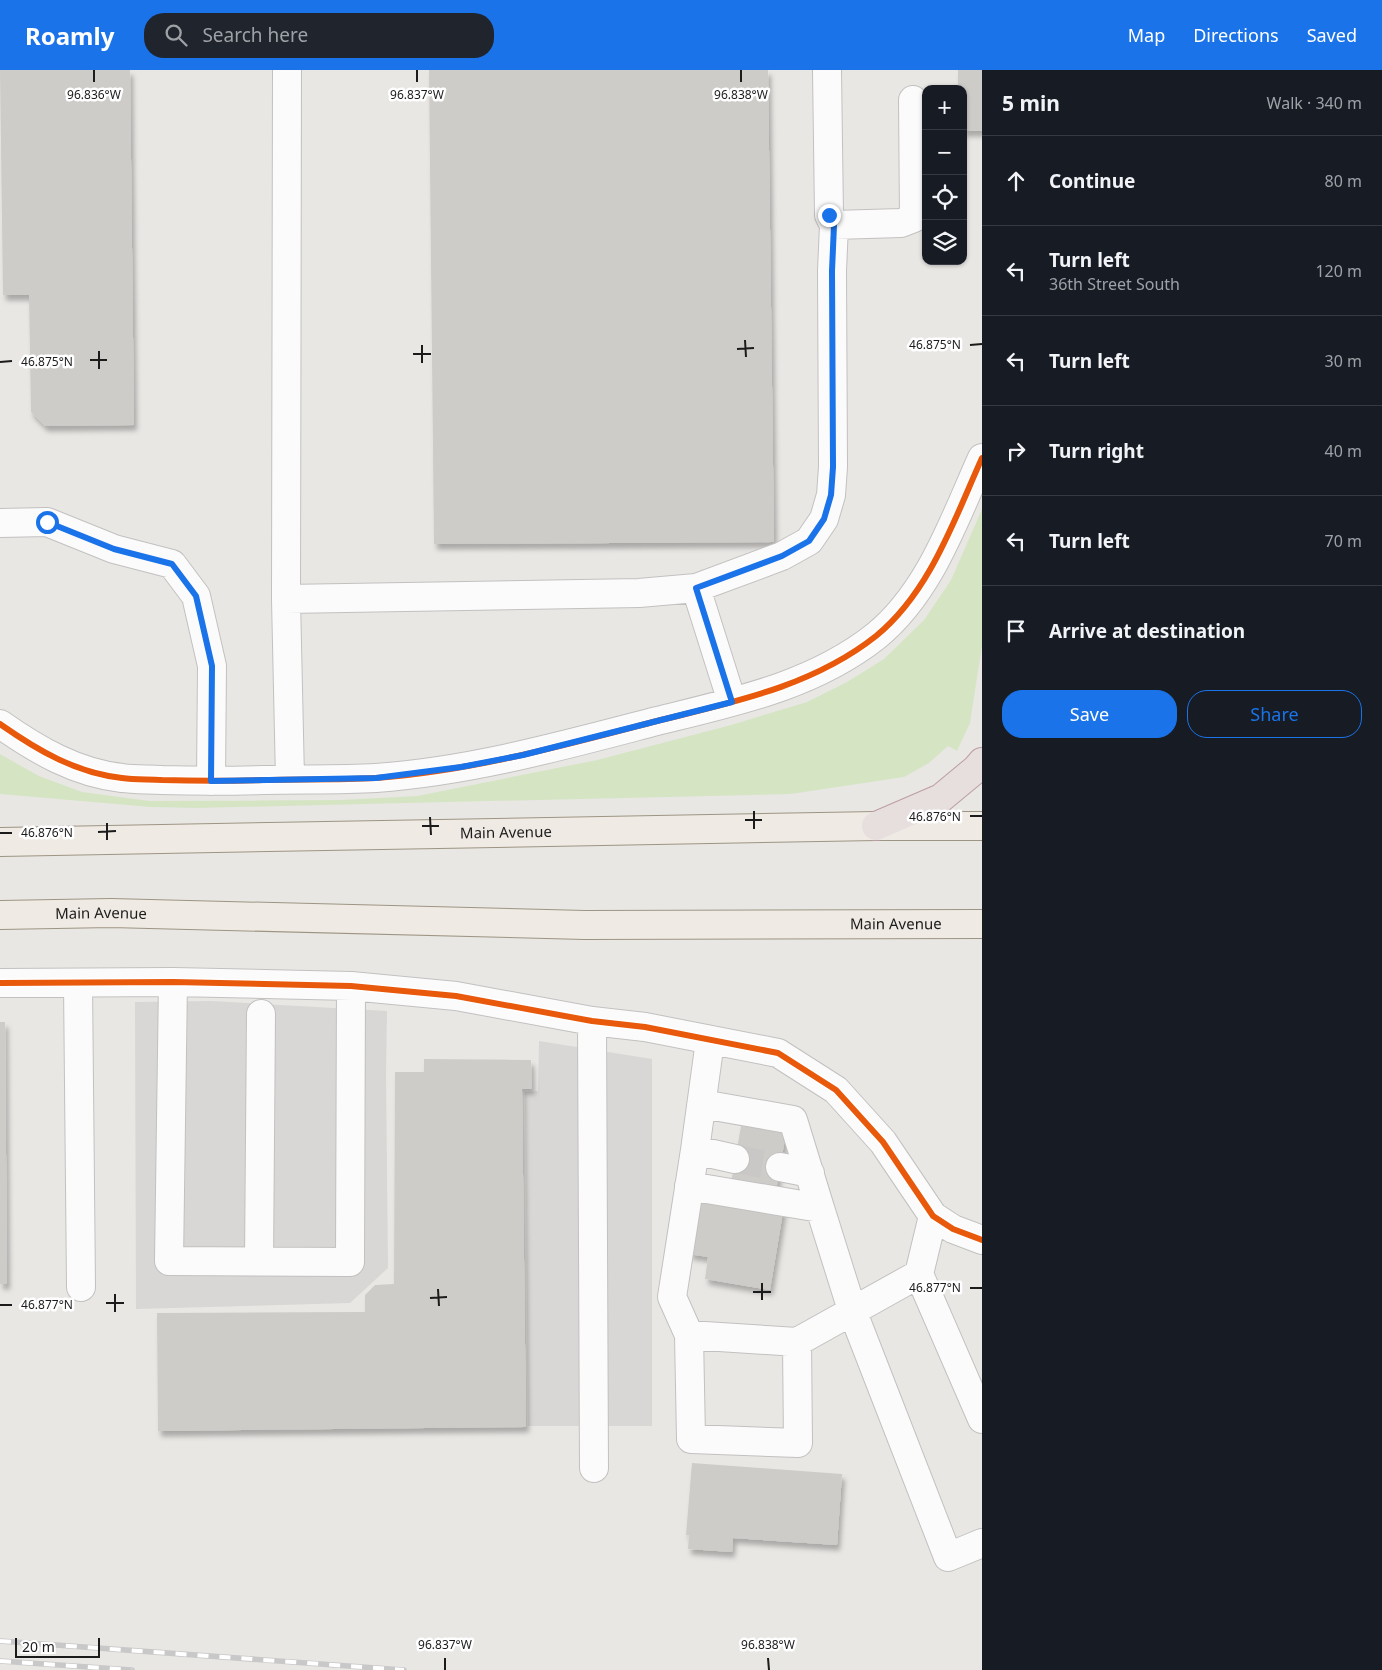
<!DOCTYPE html>
<meta charset="utf-8">
<style>
:root{--surface:#171b24;--page:#20242c;--text:#f1f3f6;--muted:#9ea1a6;--line:#363941;--accent:#1a73e8}
body{margin:0;font-family:"Noto Sans",sans-serif;background:var(--page);color:var(--text)}
.controls{position:absolute;right:15px;top:15px;display:grid;overflow:hidden;border-radius:10px;box-shadow:0 1px 4px #0004}
.controls button{width:45px;height:45px;display:grid;place-items:center;padding:0;border:0;border-bottom:1px solid var(--line);background:var(--surface);color:var(--text);font:25px sans-serif}
.scale{position:absolute;left:15px;bottom:12px;width:85px;box-sizing:border-box;padding-left:5px;border:2px solid #1b1b1b;border-top:0;font-size:14px;line-height:18px;white-space:nowrap;color:#1b1b1b;-webkit-text-stroke:4px #fff;paint-order:stroke}
.stop{position:absolute;width:15px;height:15px;margin:-11px;border:4px solid #1a73e8;border-radius:50%;background:#fff}
.stop.end{background:#1a73e8;border-color:#fff;box-shadow:0 1px 5px #0008}
.list{margin:0;padding:0;list-style:none}
h2{display:flex;justify-content:space-between;align-items:center;height:65px;margin:0;padding:0 20px;font-size:21px}
h2 small{font-size:16px;font-weight:400;color:var(--muted)}
.list li{display:grid;grid-template-columns:32px 1fr auto;gap:15px;align-items:center;box-sizing:border-box;height:90px;padding:0 20px;border-top:1px solid var(--line)}
.list b{display:block;font-size:19px;white-space:nowrap}
.list p{margin:0;font-size:16px;white-space:nowrap;color:var(--muted)}
.list em{font-size:16px;font-style:normal;color:var(--muted)}
.actions{display:flex;gap:10px;padding:15px 20px}
.actions a{flex:1;padding:11px 0;border:1px solid var(--accent);border-radius:20px;text-align:center;font-size:18px;color:var(--accent)}
.actions .main{background:var(--accent);color:#fff}
.icon{flex:none;width:28px;height:28px;fill:none;stroke:currentColor;stroke-width:2;stroke-linecap:round;stroke-linejoin:round}
.map{position:relative;flex:none;width:982px;height:1600px;overflow:hidden}
header{display:flex;align-items:center;gap:30px;box-sizing:border-box;height:70px;padding:0 25px;background:var(--accent);color:#fff}
header strong{font-size:24px}
nav{display:flex;gap:28px;margin-inline-start:auto;font-size:18px}
.search{width:350px;height:45px;background:var(--page);display:flex;align-items:center;gap:12px;box-sizing:border-box;padding:0 18px;border-radius:20px;color:var(--muted);font-size:19px}
main{display:flex}
aside{flex:1;background:var(--surface)}
.map>svg:first-child{display:block}
.residential{fill:#d8d7d5}
.grass{fill:#d5e5c4}
.building{fill:#ceccc9;filter:url(#shadow)}
.lines{fill:none;stroke-linecap:round;stroke-linejoin:round}
.minor-tunnel{stroke:#cac8c6;stroke-width:28;stroke-dasharray:28 14;stroke-linecap:butt}
.minor-casing{stroke:#c2c1c0;stroke-width:30}
.major-casing{stroke:#9d9583;stroke-width:30}
.highway-casing{stroke:#bc9da5;stroke-width:30}
.minor{stroke:#fcfbfb;stroke-width:28}
.major{stroke:#efeae3;stroke-width:28}
.highway{stroke:#e7dede;stroke-width:28}
.rail-casing{stroke:#c9c8c8;stroke-width:5.5}
.rail{stroke:#fff;stroke-width:4;stroke-dasharray:11;stroke-linecap:butt}
.cycleway-casing{stroke:#fff;stroke-width:9}
.cycleway{stroke:#e8590c;stroke-width:6}
.route{stroke:#1a73e8;stroke-width:6}
.ticks{fill:none;stroke:#1b1b1b;stroke-width:2}
.labels{text-anchor:middle;stroke-width:5;stroke-linejoin:round;paint-order:stroke}
.street-label{font-size:15px;fill:#1b1b1b;stroke:#fff}
.ticks-label{font-size:12px;text-anchor:middle;fill:#1b1b1b;stroke:#fff;stroke-width:5;stroke-linejoin:round;paint-order:stroke}
</style>
<header>
<strong>Roamly</strong>
<div class="search"><svg class="icon" aria-label="search" viewBox="0 0 24 24"><circle cx="10" cy="10" r="6"/><path d="M15 15l6 6"/></svg>Search here</div>
<nav><a>Map</a><a>Directions</a><a>Saved</a></nav>
</header>
<main>
<div class="map">
<svg width="982" height="1600" viewBox="0 0 982 1600">
<defs>
<filter id="shadow"><feDropShadow dx="3" dy="5.5" stdDeviation="2.5" flood-color="#0004"/></filter>
</defs>
<rect width="100%" height="100%" fill="#e9e7e4"/>
<!-- residential -->
<path class="residential" d="M212,931l175,10 -1,63 2,194 -38,35 -214,6 -1,-307z
M539,971l113,18v367h-124l-3,-334 13,-1z"/>
<!-- grass -->
<path class="grass" d="M982,439v137l-12,77 -13,28 -9,-5 -19,17 -25,14 -113,17 -594,14 -47,-1 -150,-13v-40l39,22 43,16 68,9 190,-1 77,-4 180,-36 134,-35 76,-23 40,-20 37,-23 40,-39 27,-40z"/>
<!-- building -->
<path class="building" d="M0,0h130l4,355 -89,1 -14,-14 -2,-117h-26z
M429,0h339l6,472 -340,2z
M958,0h24v61h-19v-42h-5z
M0,952h5l2,262h-7z
M424,989l107,1 1,29h-10l4,338 -368,4 -1,-118 208,-1v-17l10,-10 19,-1 1,-212h29z
M741,1056l45,7 -11,63 -45,-7z
M700,1121l84,15 -14,84 -65,-11 3,-22 -19,-3z
M692,1393l150,11 -5,71 -104,-7 -1,14 -44,-3 1,-14h-3z"/>
<g class="lines">
<!-- minor-tunnel -->
<path class="minor-tunnel" d="M735,1089l45,8"/>
<!-- minor casing -->
<g class="minor-casing">
<path id="minor" d="M287,0l-1,529 4,180
M827,0l2,145 5,10 67,-2 13,-5 -1,-118
M0,453l47,-1 67,27 58,15 24,32 16,70 -1,115
M696,518l86,-32 27,-15 15,-22 7,-24 2,-28 -1,-196 2,-46
M286,529l353,-6 57,-5 36,114
M0,654c37,26 76,49 122,54 13,2 27,1 40,2 33,1 67,1 101,0 38,-1 75,0 113,-2 96,-7 189,-33 281,-57 77,-19 156,-35 219,-85 54,-44 78,-116 106,-178
M173,912l-4,279 181,1 1,-276
M0,913l173,-1 178,4 105,10 136,25 53,6 133,26 58,37 47,52 50,74 20,13 29,11
M78,913l3,304
M592,951l2,447
M710,971l-15,109 -23,147 17,38 108,7 122,-68 14,-58
M695,1080l40,9
M780,1097l30,6
M689,1116l131,22 -27,-88 -91,-16
M820,1138l32,102 96,247 34,-14
M259,1191l2,-247
M919,1204l63,145
M689,1265l2,104 107,4 -1,-101"/>
</g>
<!-- major casing -->
<g class="major-casing">
<g id="major">
<path id="s1" d="M0,772l876,-16h106"/>
<path id="s2" d="M0,845l111,-2 474,12 397,-1"/>
</g>
</g>
<!-- highway casing -->
<g class="highway-casing">
<path id="highway" d="M876,756l65,-28 35,-29 6,-7"/>
</g>
<!-- minor -->
<use href="#minor" class="minor"/>
<!-- major -->
<use href="#major" class="major"/>
<!-- highway -->
<use href="#highway" class="highway"/>
<!-- rail casing -->
<g class="rail-casing">
<path id="rail" d="M0,1571l404,29
M0,1591l132,9"/>
</g>
<!-- rail -->
<use href="#rail" class="rail"/>
<!-- cycleway casing -->
<g class="cycleway-casing">
<path id="cycleway" d="M0,654c37,26 76,49 122,54 13,2 27,1 40,2 33,1 67,1 101,0 38,-1 75,0 113,-2 96,-7 189,-33 281,-57 77,-19 156,-35 219,-85 54,-44 78,-116 106,-178
M0,913l173,-1 178,4 105,10 136,25 53,6 133,26 58,37 47,52 50,74 20,13 29,11"/>
</g>
<!-- cycleway -->
<use href="#cycleway" class="cycleway"/>
</g>
<g class="lines">
<!-- route -->
<path class="route" d="M47,452l67,27 58,15 24,32 16,70 -1,115 165,-3 85,-11 62,-12 209,-53 -36,-114 86,-32 27,-15 15,-22 7,-24 2,-28 -1,-196 2,-46 -5,-10"/>
</g>
<!-- ticks -->
<path class="ticks" d="M94,0v12M417,0v12M741,0v12M745,270l1,17M422,275v18M970,275l12,-1M737,279l17,-1M99,281v18M413,284h18M90,290h17M0,292l12,-1M754,741v18M970,746h12M430,747l1,18M745,750h17M107,753v17M422,756h17M98,762l18,-1M0,763h12M762,1213v17M970,1218h12M438,1219l1,17M753,1222h18M115,1224v18M430,1228l17,-1M106,1233h18M0,1235h12M445,1588v12M768,1588l1,12"/>
<g class="labels">
<!-- street labels -->
<g class="street-label">
<text dy="5" stroke="none"><textPath href="#s1" startOffset="506">Main Avenue</textPath></text>
<text dy="5" stroke="none"><textPath href="#s2" startOffset="101">Main Avenue</textPath></text>
<text dy="5" stroke="none"><textPath href="#s2" startOffset="896">Main Avenue</textPath></text>
</g>
</g>
<g class="ticks-label">
<text x="94" y="29">96.836°W</text>
<text x="417" y="29">96.837°W</text>
<text x="741" y="29">96.838°W</text>
<text x="935" y="279">46.875°N</text>
<text x="47" y="296">46.875°N</text>
<text x="935" y="751">46.876°N</text>
<text x="47" y="767">46.876°N</text>
<text x="935" y="1222">46.877°N</text>
<text x="47" y="1239">46.877°N</text>
<text x="445" y="1579">96.837°W</text>
<text x="768" y="1579">96.838°W</text>
</g>
</svg>
<div class="controls">
<button>+</button>
<button>−</button>
<button><svg class="icon" aria-label="locate" viewBox="0 0 24 24"><circle cx="12" cy="12" r="6"/><path d="M12 2v4M12 18v4M2 12h4M18 12h4"/></svg></button>
<button><svg class="icon" aria-label="layers" viewBox="0 0 24 24"><path d="M12 4l9 5-9 5-9-5zM3 14l9 5 9-5"/></svg></button>
</div>
<div class="scale">20 m</div>
<div class="stop" style="left:47px;top:452px"></div>
<div class="stop end" style="left:829px;top:145px"></div>
</div>
<aside>
<h2>5 min<small>Walk · 340 m</small></h2>
<ul class="list">
<li><svg class="icon" aria-label="ahead" viewBox="0 0 24 24"><path d="M12 20V5M6 11l6-6 6 6"/></svg><div><b>Continue</b></div><em>80 m</em></li>
<li><svg class="icon" aria-label="left" viewBox="0 0 24 24"><path d="M17 20v-9H6M10 6l-5 5 5 5"/></svg><div><b>Turn left</b><p>36th Street South</p></div><em>120 m</em></li>
<li><svg class="icon" aria-label="left" viewBox="0 0 24 24"><path d="M17 20v-9H6M10 6l-5 5 5 5"/></svg><div><b>Turn left</b></div><em>30 m</em></li>
<li><svg class="icon" aria-label="right" viewBox="0 0 24 24"><path d="M7 20v-9h11M14 6l5 5-5 5"/></svg><div><b>Turn right</b></div><em>40 m</em></li>
<li><svg class="icon" aria-label="left" viewBox="0 0 24 24"><path d="M17 20v-9H6M10 6l-5 5 5 5"/></svg><div><b>Turn left</b></div><em>70 m</em></li>
<li><svg class="icon" aria-label="arrive" viewBox="0 0 24 24"><path d="M6 21V4h12l-3 4 3 4H6"/></svg><div><b>Arrive at destination</b></div></li>
</ul>
<div class="actions"><a class="main">Save</a><a>Share</a></div>
</aside>
</main>
